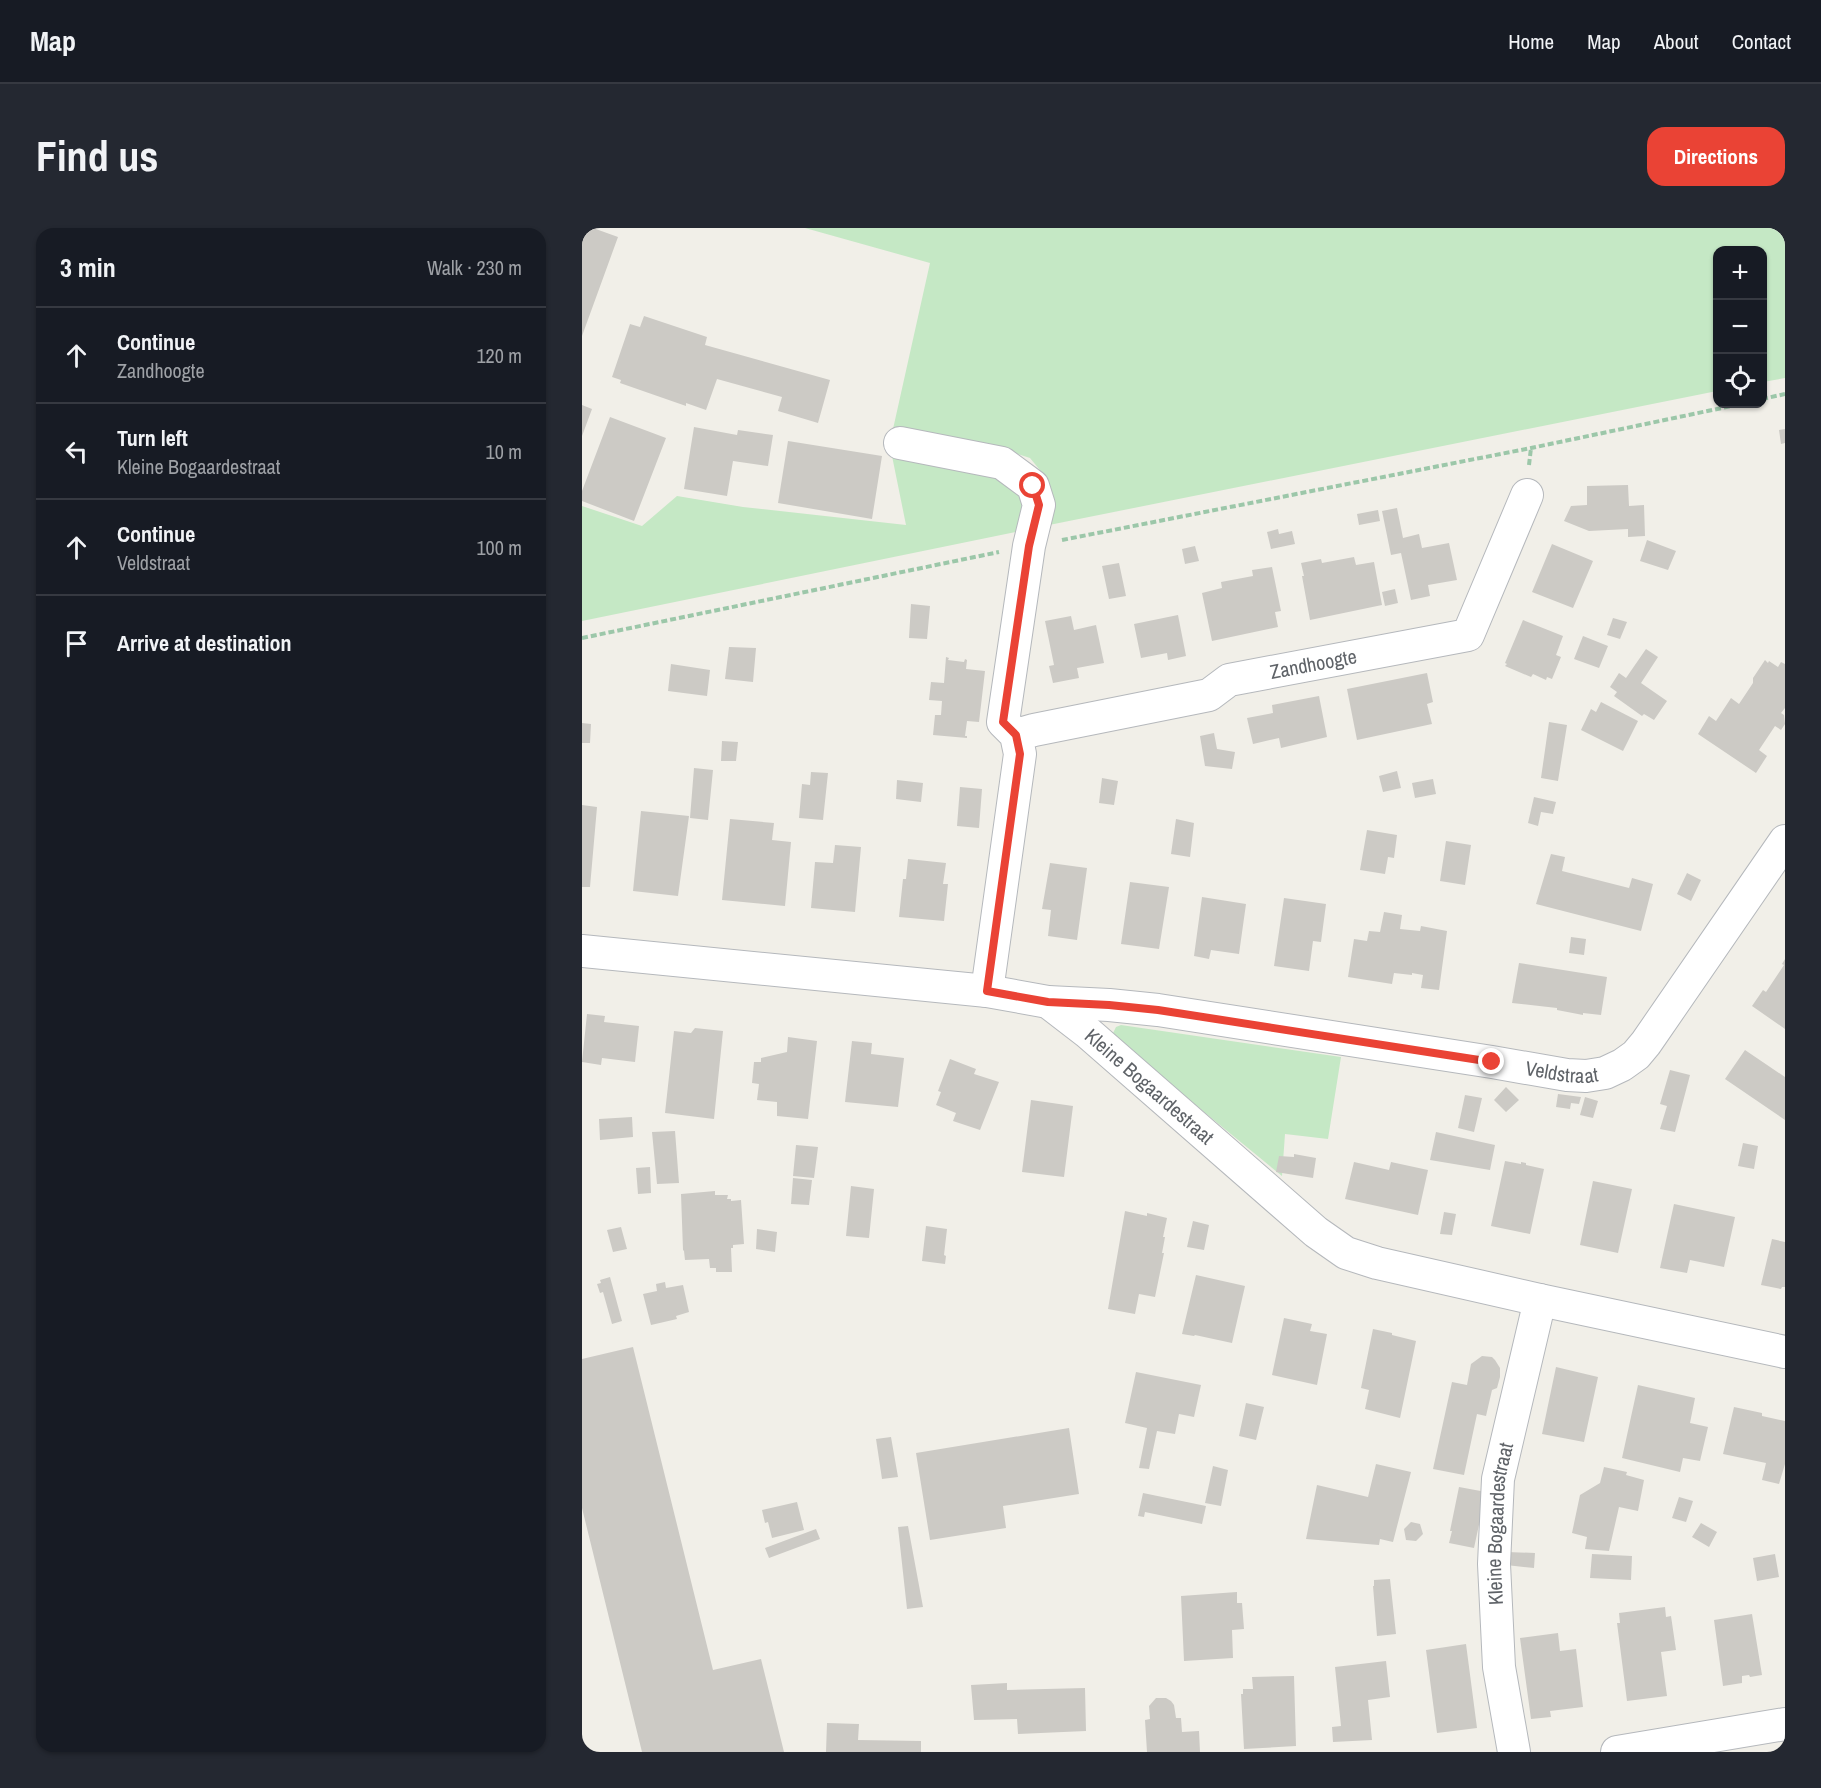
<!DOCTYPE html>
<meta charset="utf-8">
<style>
:root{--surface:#171b24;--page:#242831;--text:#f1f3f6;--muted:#9ea1a6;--line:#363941;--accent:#ea4335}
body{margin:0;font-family:"Archivo Narrow",sans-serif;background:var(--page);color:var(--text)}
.controls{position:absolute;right:18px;top:18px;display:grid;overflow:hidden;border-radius:12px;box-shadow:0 2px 4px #0004}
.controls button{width:54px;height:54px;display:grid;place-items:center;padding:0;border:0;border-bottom:2px solid var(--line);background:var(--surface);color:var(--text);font:30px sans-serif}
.stop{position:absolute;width:18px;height:18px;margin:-14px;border:4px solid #ea4335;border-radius:50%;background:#fff}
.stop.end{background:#ea4335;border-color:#fff;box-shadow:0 2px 6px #0008}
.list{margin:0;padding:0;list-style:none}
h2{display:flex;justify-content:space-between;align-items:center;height:78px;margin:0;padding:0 24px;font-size:26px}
h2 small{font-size:20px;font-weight:400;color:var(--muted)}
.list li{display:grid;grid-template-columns:39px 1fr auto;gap:18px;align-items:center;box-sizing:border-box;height:96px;padding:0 24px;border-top:2px solid var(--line)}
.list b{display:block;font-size:22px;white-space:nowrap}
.list p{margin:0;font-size:20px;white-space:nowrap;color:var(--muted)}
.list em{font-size:20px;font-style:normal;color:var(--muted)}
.icon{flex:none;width:33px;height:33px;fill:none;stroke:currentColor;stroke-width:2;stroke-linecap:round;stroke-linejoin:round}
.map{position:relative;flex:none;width:1203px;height:1524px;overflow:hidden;border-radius:18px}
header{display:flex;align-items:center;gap:36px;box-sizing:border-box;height:84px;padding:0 30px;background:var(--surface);border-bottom:2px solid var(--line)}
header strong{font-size:28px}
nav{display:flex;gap:33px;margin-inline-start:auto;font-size:21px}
.intro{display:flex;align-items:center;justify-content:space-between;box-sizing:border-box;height:144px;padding:0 36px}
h1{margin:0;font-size:42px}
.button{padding:15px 27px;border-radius:18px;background:var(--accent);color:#fff;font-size:21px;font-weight:700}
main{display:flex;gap:36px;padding:0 36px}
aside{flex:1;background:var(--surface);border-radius:18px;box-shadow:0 2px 4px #0004}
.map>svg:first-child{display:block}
.green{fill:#c5e8c5}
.building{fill:#cccac5}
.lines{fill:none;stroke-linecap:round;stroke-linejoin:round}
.minor-casing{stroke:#b5b8bc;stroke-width:34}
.path{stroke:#9cc7a9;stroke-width:4;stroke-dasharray:6 3;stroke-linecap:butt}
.minor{stroke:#fff;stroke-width:32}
.route{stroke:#ea4335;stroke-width:8}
.labels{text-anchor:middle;stroke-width:4.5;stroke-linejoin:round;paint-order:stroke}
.street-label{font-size:20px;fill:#5f6368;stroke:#fff}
</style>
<header>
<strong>Map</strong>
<nav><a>Home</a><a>Map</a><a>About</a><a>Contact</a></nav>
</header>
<div class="intro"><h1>Find us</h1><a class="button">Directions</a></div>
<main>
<aside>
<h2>3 min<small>Walk · 230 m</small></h2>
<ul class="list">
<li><svg class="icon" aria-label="ahead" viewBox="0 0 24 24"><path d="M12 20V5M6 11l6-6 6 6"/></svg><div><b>Continue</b><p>Zandhoogte</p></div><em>120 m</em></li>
<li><svg class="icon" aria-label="left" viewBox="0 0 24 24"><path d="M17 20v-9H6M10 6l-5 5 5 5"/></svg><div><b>Turn left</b><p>Kleine Bogaardestraat</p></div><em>10 m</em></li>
<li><svg class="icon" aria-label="ahead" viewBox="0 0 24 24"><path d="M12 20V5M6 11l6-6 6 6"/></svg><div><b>Continue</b><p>Veldstraat</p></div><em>100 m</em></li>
<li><svg class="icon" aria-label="arrive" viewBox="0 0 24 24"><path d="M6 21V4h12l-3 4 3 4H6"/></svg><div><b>Arrive at destination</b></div></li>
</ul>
</aside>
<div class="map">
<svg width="1203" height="1524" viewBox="0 0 1203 1524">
<rect width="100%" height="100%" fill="#f1efe8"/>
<!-- green -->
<path class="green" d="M223,0h980v150l-22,4 -1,-132h-44l-1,141 -668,134 -1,-45 -18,-22 -19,-6 -118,-23 37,-166z
M309,223l86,18 42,17 3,18 -1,27 -439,90v-115l60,20 35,-30 66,11 163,18z
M539,797l220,32 -13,82 -43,-5 -3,42 -167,-137 -2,-6 3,-6z"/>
<!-- building -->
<path class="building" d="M0,0h11l25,9 -36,99z
M62,88l63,21 -2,8 125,35 -12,43 -40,-12 4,-14 -65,-18 -11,31 -20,-7v3l-66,-23 1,-3 -9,-3 18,-53 10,3z
M0,177l10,4 -10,27z
M28,189l56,21 -32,83 -52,-20v-10z
M112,199l43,8 1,-5 35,5 -5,31 -35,-5 -6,35 -43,-7z
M1203,201v14l-4,1 -2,-14z
M206,213l94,15 -10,63 -94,-16z
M1046,257l1,21 15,-1 1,31 -17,1v-8l-39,2 -25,-10 7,-15 16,-1v-19z
M815,280l6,30 16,-4 3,14 27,-5 8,37 -29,5 2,11 -19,4 -10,-47 -10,2 -9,-44z
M796,282l2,11 -21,4 -2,-11z
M696,301l1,5 13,-3 3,13 -24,5 -4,-17z
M1065,312l29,11 -8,19 -28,-9z
M970,316l41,17 -20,47 -41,-16z
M613,318l4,15 -14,3 -3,-15z
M772,329l2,8 18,-3 8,43 -72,15 -8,-44h2l-3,-13 20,-4 1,4z
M537,335l7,33 -17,3 -7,-33z
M690,339l9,44 -6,1 3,15 -66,14 -10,-48 20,-5 -1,-6 32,-6 -1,-6z
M813,361l3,14 -13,3 -3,-14z
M329,376l19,2 -3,33 -18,-1z
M596,387l8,41 -18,4 -1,-7 -26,5 -7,-34z
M489,388l3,14 22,-5 8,38 -27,5 2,10 -26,5 -4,-17 5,-1 -9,-44z
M1031,390l14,4 -7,17 -13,-4z
M941,392l40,16 -7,19 5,2 -9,22 -5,-2 -1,3 -13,-6 -2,3 -26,-11 2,-2 -2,-1z
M1001,408l25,10 -9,22 -25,-9z
M147,419l27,1 -3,34 -28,-3z
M1064,421l12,8 -17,26 26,18 -13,19 -10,-6 -2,2 -28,-20 3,-4 -7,-5 9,-14 7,5z
M364,429l3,1 -1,2 16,2 1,-3 2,1 -1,9 19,2 -6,51 -12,-1 -2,15h2v2l-34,-3 2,-20h6l1,-14 -13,-1 2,-18 13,1z
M1183,432l3,3 1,-2 9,6 3,-5 4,2v44l-4,5 3,2 1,9 -4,6 -6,-4 -16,24 8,6 -11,17 -58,-39 11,-18 7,5 15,-23 8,6 14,-21v-5z
M89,436l39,6 -3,26 -39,-5z
M845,445l6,29 -6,2 5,20 -75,16 -10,-51z
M737,468l8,41 -46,11 -2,-10 -26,6 -6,-26 26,-5 -1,-8z
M1019,474l37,19 -15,30 -42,-21 10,-21 5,3z
M967,494l18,3 -9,56 -17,-3z
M0,495l9,1 -1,19h-8z
M632,505l3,16 18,3 -3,17 -27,-3 -5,-30z
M140,513l16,1 -2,19h-15z
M112,540l19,2 -5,50 -18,-2z
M815,543l4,17 -18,4 -4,-16z
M229,544l17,1 -5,47 -24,-2 3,-34 8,1z
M520,550l16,3 -4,24 -15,-2z
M851,551l3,15 -21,4 -3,-15z
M315,552l26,3 -2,19 -25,-3z
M378,559l22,2 -3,39 -22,-2z
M952,569l22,5 -3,12 -12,-2 -3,14 -10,-3z
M0,577l15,2 -7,80h-8z
M59,583l48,5 -11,80 -45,-5z
M148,591l44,4 -2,17 19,2 -6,64 -63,-6z
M594,591l18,4 -4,34 -19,-3z
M785,602l30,5 -3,23 -6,-1 -3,17 -25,-4z
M864,613l25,4 -6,40 -25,-4z
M253,617l26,2 -6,65 -44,-4 4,-46 18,1z
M969,626l14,3 -3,14 67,17 3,-10 21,6 -12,47 -105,-27z
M326,631l38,4 -3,21h5l-4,37 -45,-4 4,-38h3z
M468,635l37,5 -10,72 -29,-4 3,-26 -9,-1z
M1105,645l14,7 -10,21 -14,-7z
M548,654l39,5 -10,62 -38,-5z
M620,669l44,7 -7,50 -28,-4 -2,9 -15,-3z
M702,670l42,6 -5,38 -8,-1 -4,30 -35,-5z
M802,684l18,3 -2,14 20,2 1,-5 26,5 -8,59 -18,-2 2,-13 -11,-2v2l-18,-2 -2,11 -44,-7 6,-38 13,2 2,-10 11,1z
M989,709l15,2 -2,16 -15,-2z
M1203,731v70l-33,-23 11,-16 3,2 18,-27 -2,-1z
M937,735l88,14 -6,38 -18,-2v2l-26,-5v-2l-45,-5z
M5,786l18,2 -1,6 35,4 -4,36 -33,-4 -1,7 -19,-3z
M113,800l28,3 -9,88 -49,-6 9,-82 17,2z
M206,809l29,4 -9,78 -31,-3v-14l-20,-2 2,-16 -7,-1 2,-21h7v-4l26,-6z
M270,813l20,2 -1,11 33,4 -6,49 -53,-5z
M1163,822l40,27v43l-60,-41z
M368,831l26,10 -2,5 25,8 -19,48 -27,-9 3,-8 -20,-8 5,-13 -3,-1z
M1088,842l20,5 -15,57 -15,-3 7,-23 -7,-2z
M924,859l13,13 -13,12 -12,-12z
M976,866l23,3 -2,7 -8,-1 -1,6 -14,-2z
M883,867l17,3 -8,34 -16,-4z
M1003,869l13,4 -5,17 -13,-3z
M449,872l42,6 -9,71 -42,-5z
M50,889l1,20 -33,3 -1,-21z
M93,903l4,52 -22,1 -5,-52z
M854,904l59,13 -5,25 -60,-10z
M1161,915l15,3 -4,23 -16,-3z
M214,917l22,2 -4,31 -21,-2z
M712,926l22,4 -3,20 -37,-6 3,-16 15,1z
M923,933l16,3v-2l5,1v2l18,4 -14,65 -39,-8z
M772,934l35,8 2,-8 37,8 -10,45 -73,-16z
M68,939l1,26 -13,1 -2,-26z
M211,950l19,2 -3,25 -18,-1z
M1011,953l39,8 -14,64 -38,-8z
M269,958l23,3 -5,49 -23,-2z
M133,963v4h13l-1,4h4v2l10,-1 3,44 -11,1v3h-2l1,24h-16v-4h-6l-1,-9 -24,1 -1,-9 -1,-1 -2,-56z
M1092,976l61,13 -11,50 -34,-7 -3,13 -27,-5z
M543,983l22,5v-3l20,5 -4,19h2l-3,16h2l-9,44 -16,-3 -4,20 -27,-5z
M862,984l12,2 -4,21 -12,-1z
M611,993l16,4 -5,25 -17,-3z
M344,998l21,3 -3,26 2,1 -1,8 -23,-3z
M39,999l6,22 -14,3 -6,-22z
M175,1001l20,3 -2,20 -19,-3z
M1190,1011l13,3v45h-3l-1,2 -20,-4z
M614,1047l49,11 -13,57 -37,-8 -1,1 -12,-2z
M28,1049l12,44 -10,3 -9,-32 -3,1 -3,-9 4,-1 -1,-3z
M83,1054l1,6 17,-3 6,27 -13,4 1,3 -26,6 -8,-31 14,-3 -1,-7z
M702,1090l28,6 -2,7 17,3 -10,51 -45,-10z
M791,1101l19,4v2l24,6 -16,77 -35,-9 4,-19 -8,-2z
M51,1119l80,323 48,-11 23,93h-142l-60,-244v-149z
M900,1128l10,1 3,3 5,8v9l-3,11 -5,2 -6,26 -9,-2 -13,61 -31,-6 19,-87 15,3 4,-21z
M974,1139l42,10 -14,65 -42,-8z
M554,1144l65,13 -7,32 -15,-3 -4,20 -18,-3 -8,38 -10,-1 8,-40 -22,-5z
M1056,1157l57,13 -5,25 18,4 -8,34 -17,-3 -3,14 -58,-14z
M664,1175l18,4 -8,33 -17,-4z
M1152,1179l28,6v3l23,5v43l-6,20 -17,-4 4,-17 -43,-9z
M487,1200l10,66 -76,12 3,22 -76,12 -14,-87z
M309,1209l7,40 -16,2 -6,-40z
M794,1236l35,8 -18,70 -13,-3 -1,6 -73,-6 11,-54 51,12z
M631,1238l15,4 -7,36 -16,-3z
M1022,1239l23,5 -1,3 18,5 -6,31 -19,-4 -10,44 -24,-2 2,-12 -15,-4 8,-38 20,-12z
M877,1259l27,5 -12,56 -25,-5 3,-12h-2z
M561,1265l63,13 -4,18 -57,-12 -1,5 -6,-1z
M1097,1269l14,4 -7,21 -14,-4z
M215,1274l7,28 -32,8 -4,-16 -3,1 -3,-13z
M829,1294l9,2 3,10 -7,7 -10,-1 -2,-11z
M1119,1295l16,9 -8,15 -17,-10z
M326,1298l15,81 -16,2 -9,-82z
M234,1301l4,10 -51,19 -4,-10z
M925,1324l28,1 -1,15 -28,-3z
M1010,1326l40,2 -1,24 -41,-2z
M1193,1326l4,23 -22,4 -4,-23z
M808,1351l6,55 -19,2 -4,-50h1v-6z
M655,1364v11h5l2,26 -12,1 1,28 -49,3 -3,-65z
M1083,1379l1,10 5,-1 5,34 -15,2 6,44 -40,5 -10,-78h3l-1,-10z
M1170,1386l10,61 -12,2 -1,-2 -7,1v7l-19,3 -9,-66z
M976,1405l2,18 16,-2 7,58 -33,4 1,6 -20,2 -11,-81z
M884,1416l11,84 -40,5 -11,-83z
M804,1433l4,36 -22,3 4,40 -39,2 -1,-15 9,-1 -6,-59z
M712,1448l2,70 -52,3 -3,-55h2v-5h10l-1,-12z
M425,1455v7l78,-2 1,43 -68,3 -1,-15 -43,1 -3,-35z
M574,1470h10l5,3 3,4 2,13h5l1,14 17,-1 1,21h-53l-2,-32 5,-1 -1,-13z
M245,1495l32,1 -1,16 63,1v11h-95z"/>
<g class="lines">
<!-- minor casing -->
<g class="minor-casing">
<g id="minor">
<path d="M318,215l102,20 31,23 6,19 -10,41 -26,176 13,13 4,19 -33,237"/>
<path id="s1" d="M434,507l18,-5 175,-35 20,-15 239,-45 59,-140"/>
<path id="s2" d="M0,723l405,40 61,11 61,3 49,5 334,52 75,13 19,1 19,-3 17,-8 14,-10 10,-12 139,-202"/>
<path id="s3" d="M466,774l39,30 229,200 30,21 31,10 163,37 245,52"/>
<path id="s4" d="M932,1524l-15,-85 -5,-103 4,-85 42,-179"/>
<path d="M1035,1524l168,-28"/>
</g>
</g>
<!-- path -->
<path class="path" d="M1180,171l23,-5
M947,237l2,-17
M480,312l469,-92 210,-44
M0,410l417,-86"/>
<!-- minor -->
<use href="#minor" class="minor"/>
</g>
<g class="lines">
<!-- route -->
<path class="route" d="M451,258l6,19 -10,41 -26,176 13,13 4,19 -33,237 61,11 61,3 49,5 334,52"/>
</g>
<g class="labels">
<!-- street labels -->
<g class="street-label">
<text dy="7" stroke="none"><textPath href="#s1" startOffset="308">Zandhoogte</textPath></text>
<text dy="7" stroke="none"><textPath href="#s2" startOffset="988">Veldstraat</textPath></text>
<text dy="7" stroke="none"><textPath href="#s3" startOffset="132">Kleine Bogaardestraat</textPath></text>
<text dy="7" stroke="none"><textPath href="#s4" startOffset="230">Kleine Bogaardestraat</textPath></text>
</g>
</g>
</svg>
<div class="controls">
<button>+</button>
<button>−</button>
<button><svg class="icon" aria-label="locate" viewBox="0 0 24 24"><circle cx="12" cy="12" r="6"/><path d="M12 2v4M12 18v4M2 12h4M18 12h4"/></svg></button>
</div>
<div class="stop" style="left:451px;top:258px"></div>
<div class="stop end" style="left:910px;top:834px"></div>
</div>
</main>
